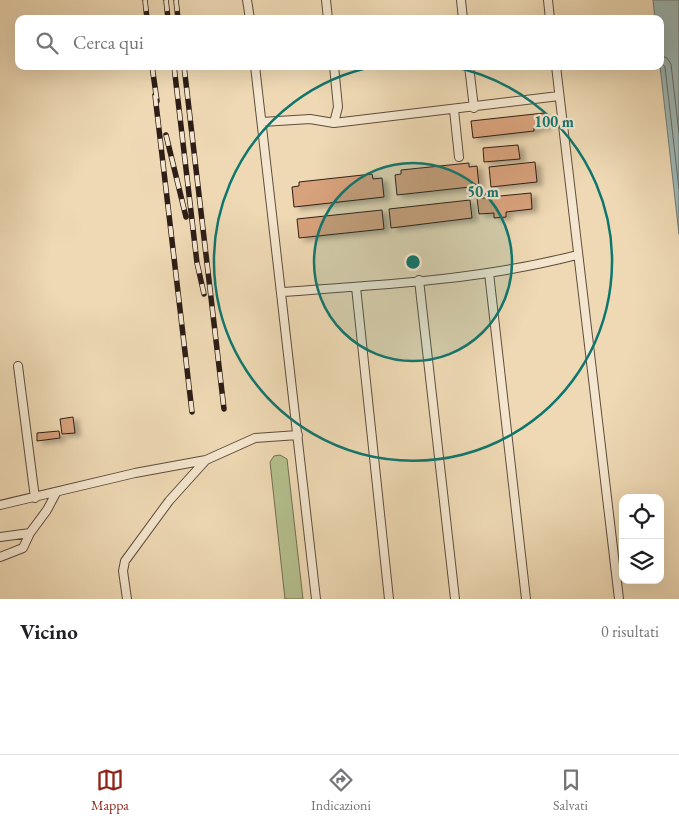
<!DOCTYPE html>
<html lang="it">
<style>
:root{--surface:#fff;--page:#f6f6f6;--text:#202124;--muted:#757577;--line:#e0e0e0;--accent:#8f2418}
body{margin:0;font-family:"EB Garamond",serif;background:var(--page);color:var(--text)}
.controls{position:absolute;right:15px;bottom:15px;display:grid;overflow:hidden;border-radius:10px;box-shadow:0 5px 20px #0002}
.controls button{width:45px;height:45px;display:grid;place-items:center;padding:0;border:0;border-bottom:1px solid var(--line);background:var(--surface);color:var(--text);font:25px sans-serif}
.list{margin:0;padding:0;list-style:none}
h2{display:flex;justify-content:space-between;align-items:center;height:65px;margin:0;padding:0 20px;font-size:21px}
h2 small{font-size:16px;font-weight:400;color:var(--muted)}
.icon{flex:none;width:28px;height:28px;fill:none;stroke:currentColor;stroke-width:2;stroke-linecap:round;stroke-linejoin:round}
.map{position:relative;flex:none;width:679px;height:599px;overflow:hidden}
.search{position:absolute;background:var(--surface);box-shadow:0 5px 20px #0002;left:15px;right:15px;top:15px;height:55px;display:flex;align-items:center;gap:12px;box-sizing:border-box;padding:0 18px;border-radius:10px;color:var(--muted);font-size:19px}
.sheet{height:155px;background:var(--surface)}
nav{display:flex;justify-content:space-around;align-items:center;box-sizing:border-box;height:70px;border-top:1px solid var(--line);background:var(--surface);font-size:14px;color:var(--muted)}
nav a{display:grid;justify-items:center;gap:2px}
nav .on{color:var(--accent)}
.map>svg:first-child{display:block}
.green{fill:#b5c08f;stroke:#726f53}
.water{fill:#9db8b6;stroke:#717a76}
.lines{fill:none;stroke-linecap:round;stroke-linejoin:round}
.shore{stroke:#666b66;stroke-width:1}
.building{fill:#d8a27b;stroke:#2e1e17;filter:url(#shadow)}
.lane-casing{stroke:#5e4d3e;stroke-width:10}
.lane{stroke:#f4e6ce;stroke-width:8}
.rail-casing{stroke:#2e1e17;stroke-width:5.5}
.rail{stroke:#f4e6ce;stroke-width:4;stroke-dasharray:11;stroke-linecap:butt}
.ring{fill:none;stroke:#0f766e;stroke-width:2.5}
.centre{fill:#0f766e;stroke:#f4e6ce;stroke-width:2.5}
.ring-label{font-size:15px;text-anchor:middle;font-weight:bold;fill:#0f766e;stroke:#f4e6ce;stroke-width:4.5;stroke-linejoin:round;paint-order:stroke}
</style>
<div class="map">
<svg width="679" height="599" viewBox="0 0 679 599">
<defs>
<filter id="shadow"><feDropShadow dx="5.5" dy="3" stdDeviation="2.5" flood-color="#0004"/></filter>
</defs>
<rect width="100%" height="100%" fill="#eed9b4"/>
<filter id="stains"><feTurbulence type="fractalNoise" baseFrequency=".004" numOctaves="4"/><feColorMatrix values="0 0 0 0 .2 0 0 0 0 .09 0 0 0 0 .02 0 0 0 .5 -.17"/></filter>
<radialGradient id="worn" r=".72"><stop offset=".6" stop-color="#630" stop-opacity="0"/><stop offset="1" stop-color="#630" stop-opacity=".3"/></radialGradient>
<!-- green -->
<path class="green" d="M280,455l7,4 16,140h-18l-15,-137 4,-6z"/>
<!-- water -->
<path class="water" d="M653,0h26v234l-19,-168v-47h-5z"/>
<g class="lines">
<!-- shore -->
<path class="shore" d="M660,55l7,3 4,6 8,69
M660,61l5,6 14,122"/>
</g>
<!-- building -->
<path class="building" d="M544,113l2,14 -12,1v3l-61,7 -2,-17z
M518,145l2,14 -36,3 -1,-14z
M535,162l2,20 -46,5 -2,-20z
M469,163v4l8,-1 2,20 -82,9 -2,-20 6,-1v-4z
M372,174l1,5 9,-1 2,19 -90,10 -2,-20 7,-1v-4z
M531,193l1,16 -26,3v5l-12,1v-5l-15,1 -2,-16h23v-2z
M470,200l2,18 -81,10 -2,-19z
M382,210l2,19 -85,9 -2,-19z
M73,417l2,16 -13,1 -2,-15z
M59,431l1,7 -23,3v-8z"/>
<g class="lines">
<!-- lane casing -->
<g class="lane-casing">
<path id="lane" d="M247,0l3,19
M326,0l2,19
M461,0l2,19
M548,0l2,19
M255,66l61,533
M334,66l4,41 -4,16
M469,66l5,42
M556,66l63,533
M454,110l5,47
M262,122l48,-3 24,4 225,-27
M489,273l37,326
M419,280l36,319
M356,287l33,312
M282,292c98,-7 199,-12 295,-37
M18,366l17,132
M0,505l135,-32 71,-13
M0,537l30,-4 17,-23 9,-17
M0,557l23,-9 7,-15
M127,599l-4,-28 2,-10 44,-60 37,-41 49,-22 43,-3"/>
</g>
<!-- lane -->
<use href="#lane" class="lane"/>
<!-- rail casing -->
<g class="rail-casing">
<path id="rail" d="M145,0l2,19
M166,0l2,19
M176,0l2,19
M152,66l5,35
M174,66l23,197 7,31
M184,66l40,343
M155,95l37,317
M166,135l20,82"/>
</g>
<!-- rail -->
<use href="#rail" class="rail"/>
</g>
<!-- distance rings -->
<circle cx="413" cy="262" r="99" fill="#0f766e" fill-opacity=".12"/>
<g class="ring">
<circle cx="413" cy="262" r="99"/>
<path d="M449 66A199 199 0 1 1 377 66"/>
</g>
<circle cx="413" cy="262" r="8" class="centre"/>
<g class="ring-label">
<text x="554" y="127">100 m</text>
<text x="483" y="197">50 m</text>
</g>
<rect width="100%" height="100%" filter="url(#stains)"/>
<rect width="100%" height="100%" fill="url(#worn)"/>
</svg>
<div class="controls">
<button><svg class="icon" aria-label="locate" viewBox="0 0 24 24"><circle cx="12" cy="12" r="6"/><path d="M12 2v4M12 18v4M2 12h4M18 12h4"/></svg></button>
<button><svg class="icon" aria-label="layers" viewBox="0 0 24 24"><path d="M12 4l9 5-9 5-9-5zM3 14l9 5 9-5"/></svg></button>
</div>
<div class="search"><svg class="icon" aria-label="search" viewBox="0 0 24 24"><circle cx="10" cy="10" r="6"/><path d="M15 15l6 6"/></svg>Cerca qui</div>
</div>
<section class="sheet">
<h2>Vicino<small>0 risultati</small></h2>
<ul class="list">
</ul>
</section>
<nav>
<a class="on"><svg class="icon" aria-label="map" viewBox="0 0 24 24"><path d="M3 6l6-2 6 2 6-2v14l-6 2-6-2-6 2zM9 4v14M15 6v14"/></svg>Mappa</a>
<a><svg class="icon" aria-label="directions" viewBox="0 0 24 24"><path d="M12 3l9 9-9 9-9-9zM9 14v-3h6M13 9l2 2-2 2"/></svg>Indicazioni</a>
<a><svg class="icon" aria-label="saved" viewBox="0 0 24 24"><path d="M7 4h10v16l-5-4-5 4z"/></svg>Salvati</a>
</nav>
